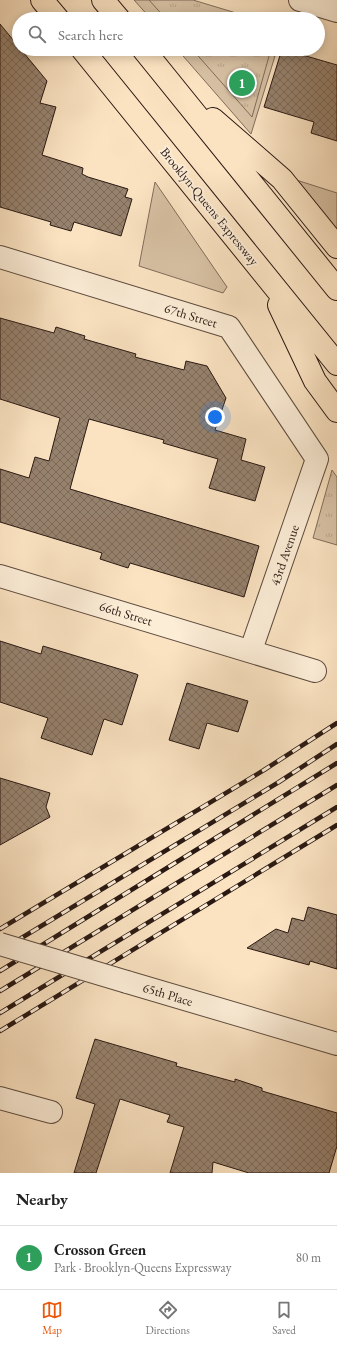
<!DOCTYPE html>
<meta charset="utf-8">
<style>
:root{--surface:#fff;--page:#f6f6f6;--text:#222;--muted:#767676;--line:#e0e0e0;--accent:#ea580c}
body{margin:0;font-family:"EB Garamond",serif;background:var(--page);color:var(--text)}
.you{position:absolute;left:215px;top:417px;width:14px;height:14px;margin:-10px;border:3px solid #fff;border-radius:50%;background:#1a73e8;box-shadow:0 0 0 6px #1a73e833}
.badge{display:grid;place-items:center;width:26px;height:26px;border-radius:50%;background:var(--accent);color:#fff;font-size:13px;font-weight:700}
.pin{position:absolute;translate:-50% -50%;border:2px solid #fff;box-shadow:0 1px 4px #0006}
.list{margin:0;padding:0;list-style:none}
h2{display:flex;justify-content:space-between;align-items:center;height:52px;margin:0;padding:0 16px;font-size:17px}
h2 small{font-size:13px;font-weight:400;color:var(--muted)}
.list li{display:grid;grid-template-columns:26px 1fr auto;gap:12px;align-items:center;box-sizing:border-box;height:64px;padding:0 16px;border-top:1px solid var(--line)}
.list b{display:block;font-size:15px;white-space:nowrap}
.list p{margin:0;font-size:13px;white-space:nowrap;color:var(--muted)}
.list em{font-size:13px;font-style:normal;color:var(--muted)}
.icon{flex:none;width:22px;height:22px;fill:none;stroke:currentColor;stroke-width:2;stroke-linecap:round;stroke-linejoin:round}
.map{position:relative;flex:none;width:337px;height:1173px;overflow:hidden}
.search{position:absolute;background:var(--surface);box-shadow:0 2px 10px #0003;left:12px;right:12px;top:12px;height:44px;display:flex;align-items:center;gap:10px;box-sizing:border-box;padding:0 14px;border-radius:22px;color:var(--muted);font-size:15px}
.sheet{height:116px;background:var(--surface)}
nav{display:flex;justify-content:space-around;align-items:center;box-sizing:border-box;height:56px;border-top:1px solid var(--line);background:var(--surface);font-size:11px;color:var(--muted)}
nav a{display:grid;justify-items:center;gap:2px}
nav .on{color:var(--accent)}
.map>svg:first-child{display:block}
.grass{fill:#d7c1a4;stroke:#806d5c}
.park{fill:url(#park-tufts);stroke:#806d5c}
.building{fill:url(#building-cross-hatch);stroke:#2a1913}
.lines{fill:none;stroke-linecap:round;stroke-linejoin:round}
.minor-casing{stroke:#5e4c3f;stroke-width:24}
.highway-casing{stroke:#2a1913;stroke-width:24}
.minor{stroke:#fcedd7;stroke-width:22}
.highway{stroke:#fbe3c2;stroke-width:22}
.rail-casing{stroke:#2a1913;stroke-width:4.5}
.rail{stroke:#fcedd7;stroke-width:3;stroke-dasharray:9;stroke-linecap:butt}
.minor-bridge-casing{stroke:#5e4c3f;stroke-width:24;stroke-linecap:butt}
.minor-bridge{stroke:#fcedd7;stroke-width:22}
.labels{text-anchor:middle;stroke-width:4;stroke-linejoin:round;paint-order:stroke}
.street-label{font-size:13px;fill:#2a1913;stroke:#fcedd7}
</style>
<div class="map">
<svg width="337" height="1173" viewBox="0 0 337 1173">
<defs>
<pattern id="park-tufts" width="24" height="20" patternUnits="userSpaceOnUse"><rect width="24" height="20" fill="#d7c1a4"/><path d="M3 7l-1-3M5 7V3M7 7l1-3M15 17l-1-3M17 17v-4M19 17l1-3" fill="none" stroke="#b9a58c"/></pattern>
<pattern id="building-cross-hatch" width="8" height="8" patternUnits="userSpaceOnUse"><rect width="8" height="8" fill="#97826e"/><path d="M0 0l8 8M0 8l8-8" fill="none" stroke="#7b6a59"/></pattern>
</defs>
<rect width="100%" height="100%" fill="#fbe3c2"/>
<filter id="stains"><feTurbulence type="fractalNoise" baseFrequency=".005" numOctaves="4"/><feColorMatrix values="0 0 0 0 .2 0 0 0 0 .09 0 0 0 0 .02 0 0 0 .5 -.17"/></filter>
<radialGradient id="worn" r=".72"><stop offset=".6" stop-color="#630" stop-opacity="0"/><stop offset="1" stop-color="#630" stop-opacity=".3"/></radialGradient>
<!-- grass -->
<path class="grass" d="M134,0h32l6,19h-21z
M177,49h67l31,7 -24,78z
M290,178l47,15v38z
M155,182l72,105 -4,6 -84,-27z"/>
<!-- park -->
<path class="park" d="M149,0h44l63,19h-90z
M192,49h79l-19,68z
M332,470l5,7v68l-24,-7z"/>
<!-- building -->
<path class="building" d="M0,24l47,57 -7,22 16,4 -14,48 41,13 -1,6 6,3 40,12 -3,8 7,2 -11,37 -47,-14 -3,9 -21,-6 1,-3 -51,-15z
M282,49l55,16v76l-26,-8 3,-11 -50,-15z
M0,318l54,15 2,-6 29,9 -1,3 52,15 -1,3 49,13 2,-9 21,5 19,32 -11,32 31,9 -5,21 24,7 -10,34 -46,-13 9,-29 -55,-16 1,-3 -75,-21 -19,70 189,57 -15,51 -114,-34 -2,5 -28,-9 2,-6 -102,-31v-53l29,9 6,-21 14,4 11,-43 -60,-19z
M0,641l41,13 2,-8 93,28 2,1 -16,50 -18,-6 -12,36 -51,-17 7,-20 -48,-16z
M187,683l61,18 -10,31 -31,-9 -8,26 -30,-9z
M0,778l50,15 -4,14 4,10 -50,28z
M308,907l29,8v54l-27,-8 -1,4 -62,-17 29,-19 12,4 4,-15 12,3z
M95,1039l82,24 -1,3 22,6 37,10v-3l27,9v3l75,22v33l-8,27h-80l-36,-11 -1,11h-42l14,-46 -17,-5 3,-7 -50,-16 -24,74h-22l21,-69 -19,-6z"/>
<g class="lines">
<!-- minor casing -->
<g class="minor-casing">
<path id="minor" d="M300,0l37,11
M0,257l229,70 88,132 -66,191
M0,576l315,95
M127,982l210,62
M0,1098l51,14"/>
</g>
<!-- highway casing -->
<g class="highway-casing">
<path id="highway" d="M42,0l16,19
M103,0l16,19
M82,49l255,315
M143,49l194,240
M213,119l69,60 55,68
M279,305l36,76 22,30"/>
</g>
<!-- minor -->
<use href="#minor" class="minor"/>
<!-- highway -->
<use href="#highway" class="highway"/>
<!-- rail casing -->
<g class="rail-casing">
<path id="rail" d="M0,929l264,-159 73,-47
M0,951l279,-169 58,-38
M0,971l337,-208
M0,991l337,-206
M0,1013l337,-206
M0,1031l337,-206"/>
</g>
<!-- rail -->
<use href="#rail" class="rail"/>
<!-- minor-bridge casing -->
<g class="minor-bridge-casing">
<path id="minor-bridge" d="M0,944l127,38"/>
</g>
<!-- minor-bridge -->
<use href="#minor-bridge" class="minor-bridge"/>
</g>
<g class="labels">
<!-- street labels -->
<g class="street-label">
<text transform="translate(210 206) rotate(51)" y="5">Brooklyn-Queens Expressway</text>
<text transform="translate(191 315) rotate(17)" y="5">67th Street</text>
<text transform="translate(284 555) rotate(-71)" y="5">43rd Avenue</text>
<text transform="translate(126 613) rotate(17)" y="5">66th Street</text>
<text transform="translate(168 994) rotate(17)" y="5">65th Place</text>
</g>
</g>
<rect width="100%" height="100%" filter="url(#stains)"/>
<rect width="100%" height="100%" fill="url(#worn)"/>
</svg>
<div class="you"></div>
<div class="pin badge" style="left:242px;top:83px;background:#2e9e5b">1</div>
<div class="search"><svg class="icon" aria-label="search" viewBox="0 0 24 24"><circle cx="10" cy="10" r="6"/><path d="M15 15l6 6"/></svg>Search here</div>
</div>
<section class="sheet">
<h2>Nearby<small></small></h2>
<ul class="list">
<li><span class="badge" style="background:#2e9e5b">1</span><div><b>Crosson Green</b><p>Park · Brooklyn-Queens Expressway</p></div><em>80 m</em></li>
</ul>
</section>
<nav>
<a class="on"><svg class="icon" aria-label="map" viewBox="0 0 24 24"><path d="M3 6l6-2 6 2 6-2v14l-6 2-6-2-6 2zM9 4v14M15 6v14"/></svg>Map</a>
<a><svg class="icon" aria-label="directions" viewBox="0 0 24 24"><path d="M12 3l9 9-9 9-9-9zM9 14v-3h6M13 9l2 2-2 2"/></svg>Directions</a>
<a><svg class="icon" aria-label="saved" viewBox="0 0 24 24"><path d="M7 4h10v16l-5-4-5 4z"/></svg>Saved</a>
</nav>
